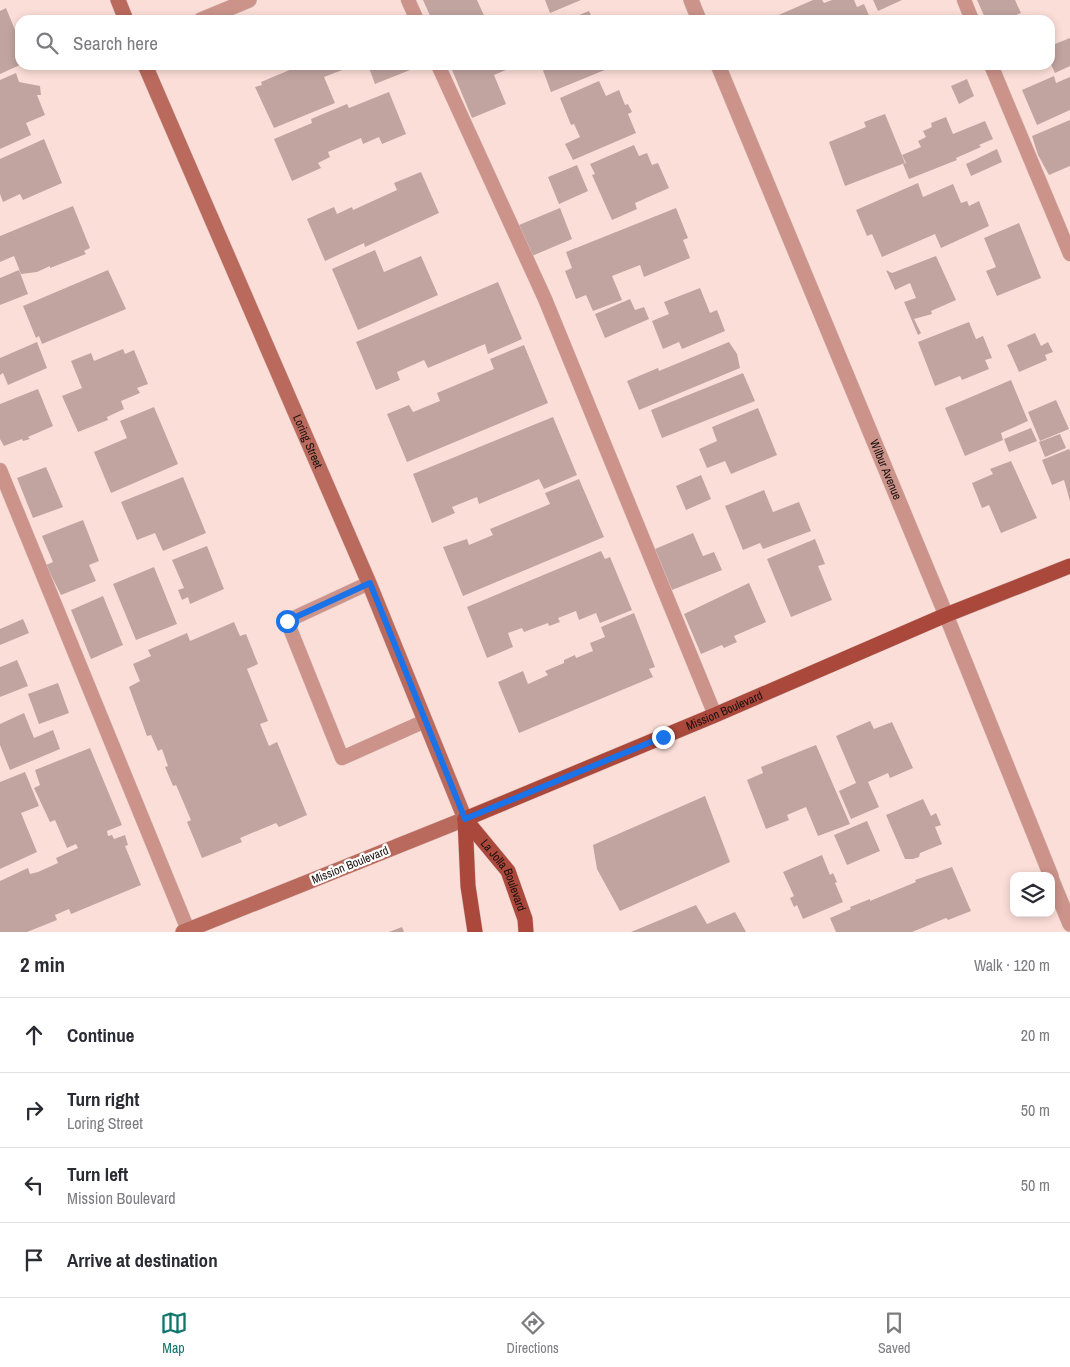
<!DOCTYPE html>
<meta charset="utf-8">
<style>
:root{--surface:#fff;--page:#f2f2f3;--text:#2b2b33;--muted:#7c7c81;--line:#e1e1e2;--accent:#0f766e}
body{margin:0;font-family:"Archivo Narrow",sans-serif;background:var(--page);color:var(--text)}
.controls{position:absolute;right:15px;bottom:15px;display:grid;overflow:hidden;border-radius:10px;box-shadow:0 2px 8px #0003}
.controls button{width:45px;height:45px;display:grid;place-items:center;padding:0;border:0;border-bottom:1px solid var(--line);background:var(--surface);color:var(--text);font:25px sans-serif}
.stop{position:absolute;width:15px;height:15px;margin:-11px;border:4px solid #1a73e8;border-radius:50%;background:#fff}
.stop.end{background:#1a73e8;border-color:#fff;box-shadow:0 1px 5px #0008}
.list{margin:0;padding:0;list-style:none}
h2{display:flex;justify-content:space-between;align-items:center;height:65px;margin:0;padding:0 20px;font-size:21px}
h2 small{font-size:16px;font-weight:400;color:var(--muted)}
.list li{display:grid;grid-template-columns:32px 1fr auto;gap:15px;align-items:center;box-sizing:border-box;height:75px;padding:0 20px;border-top:1px solid var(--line)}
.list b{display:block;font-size:19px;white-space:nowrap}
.list p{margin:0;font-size:16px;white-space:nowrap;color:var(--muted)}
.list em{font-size:16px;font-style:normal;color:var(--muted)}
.icon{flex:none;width:28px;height:28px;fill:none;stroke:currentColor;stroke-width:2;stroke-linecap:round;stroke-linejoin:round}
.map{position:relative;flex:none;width:1070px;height:932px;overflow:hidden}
.search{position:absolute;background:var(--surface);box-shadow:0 2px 8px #0003;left:15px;right:15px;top:15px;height:55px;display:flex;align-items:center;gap:12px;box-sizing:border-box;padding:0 18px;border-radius:15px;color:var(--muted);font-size:19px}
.sheet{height:365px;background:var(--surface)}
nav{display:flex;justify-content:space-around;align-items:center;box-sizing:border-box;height:70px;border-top:1px solid var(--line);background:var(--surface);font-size:14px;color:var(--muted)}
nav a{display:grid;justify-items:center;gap:2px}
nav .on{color:var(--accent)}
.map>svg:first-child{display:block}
.building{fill:#c1a4a0}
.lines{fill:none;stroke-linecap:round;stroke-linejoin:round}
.lane-casing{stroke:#d8bdb8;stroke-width:15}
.street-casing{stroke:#d8bdb8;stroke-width:16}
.secondary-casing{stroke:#d8bdb8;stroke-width:16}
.primary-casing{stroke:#d8bdb8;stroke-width:16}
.lane{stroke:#cb938a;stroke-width:14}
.street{stroke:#cb938a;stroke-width:15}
.secondary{stroke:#ba695d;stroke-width:15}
.primary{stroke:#ab483c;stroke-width:15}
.route{stroke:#1a73e8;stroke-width:6}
.labels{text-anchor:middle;stroke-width:4.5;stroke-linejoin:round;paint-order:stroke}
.street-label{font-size:12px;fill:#190f0d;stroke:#fff}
</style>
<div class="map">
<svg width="1070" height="932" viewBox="0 0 1070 932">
<rect width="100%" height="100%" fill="#fcded8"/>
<!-- building -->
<path class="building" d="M423,0h54l9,20h-54z
M545,0h36l-31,13z
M813,0h9l2,3 8,-3h22l3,7 7,-3 7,16h-96l-1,-3z
M873,0h29l-24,11z
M977,0h38l6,13 -17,7h-18z
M6,8l14,34v23l-20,9v-63z
M589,11l4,9h-26z
M1070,38v28l-15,7 -5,-11v-16z
M291,65l59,2 -26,10 11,26 -61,25 -19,-41 7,-2 -1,-3 31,-13z
M368,65h45l2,3 -40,16z
M450,65h68l-24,10 12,29 -34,14z
M541,65h70l1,2 -61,25z
M16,73l3,9 21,4 1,9h-4l8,20 -19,8 5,12 -31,14v-69z
M1054,76l2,7 14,-6v33l-33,15 -15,-35z
M967,79l7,17 -15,8 -8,-18z
M599,81l7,15 13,-6 6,15 3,-1 4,8 -4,2 8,19 -63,27 -8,-16 15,-7 -6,-13 -3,1 -11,-27z
M389,92l17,42 -24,10 -3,-7 -16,7 -2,-6 -33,14 2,5 -12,6 3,5 -29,13 -18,-42 38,-16 -1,-4 36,-15 2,4z
M885,114l20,49 -60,23 -16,-44 37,-15 -2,-5z
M946,117l7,17 32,-13 8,18 -14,6 2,2 -25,11 1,2 -48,19 -6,-15 6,-2 -3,1 -4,-8 19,-8 -3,-6 8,-4 -3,-6 9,-4 -1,-4z
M1070,120v46l-21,9 -11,-20 -6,-19z
M44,139l18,44 -39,17 -3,-6 -17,8 -3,-8v-35z
M634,145l5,11 8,-3 5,12 6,-2 11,25 -34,15 2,6 -25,11 -20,-45 3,-1 -5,-10z
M997,149l5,13 -31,14 -5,-12z
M577,165l11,26 -29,13 -11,-27z
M421,172l18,41 -74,34 -1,-4 -39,18 -18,-42 27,-12 3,7 15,-7 1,3 44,-20 -3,-7z
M918,183l5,14 30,-13 8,19 6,-2 2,5 10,-5 10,25 -48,22 -6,-14 -53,23 -10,-23 -5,2 -11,-26z
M73,206l17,42 -6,3 2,3 -36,14v-2l-13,6 -16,2 -7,-18 -14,6v-26z
M560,208l12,31 -40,17 -13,-31z
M676,208l12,30 -5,2 7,18 -46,19 -4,-12 -28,11 10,24 -29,11 -7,-16 -10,4 -11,-28 7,-3 -6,-16z
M1019,223l22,55 -44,18 -11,-25 10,-4 -12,-29z
M375,250l9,22 37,-16 17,39 -80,35 -26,-61z
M936,256l20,44 -25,11 1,3 -18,5 7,14 -3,2 -14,-33 12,-4 -6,-15 -15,7 -9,-20 6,3z
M19,270l9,24 -28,11v-27z
M108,270l18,39 -84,35 -3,-8 -3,2 -13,-32z
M498,282l24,57 -34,15 -3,-10 -57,24 -4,-8 -27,12 3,8 -24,10 -20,-48z
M700,288l10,25 7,-3 8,21 -43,18 -3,-7 -16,7 -11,-28 17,-7 -5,-12z
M630,299l5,11 9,-3 5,12 -44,19 -10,-24z
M969,322l7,17 7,-3 9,22 -7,2 4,9 -27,11 -2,-4 -25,10 -17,-44z
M1035,333l6,13 7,-4 5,10 -8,3 2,5 -28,12 -12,-27z
M37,342l10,26 -39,17 -5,-12 -3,2v-17z
M729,342l8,12 3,14 -101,42 -12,-29 31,-13 1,3z
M524,345l24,58 -141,59 -20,-48 22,-9 4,7 27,-11 -3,-8 57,-24 -4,-10z
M123,349l2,5 9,-4 14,34 -11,4 3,5 -19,8 3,8 -17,8 1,3 -30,12 -16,-36 20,-8 -11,-27 20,-8 3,8z
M743,373l12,28 -93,37 -11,-28z
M1011,380l17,41 -27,12 2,7 -38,16 -20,-48z
M38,389l15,37 -25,11 2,2 -7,2 -1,-2 -18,7 -4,-7v-35z
M1056,400l13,29 -29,12 -12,-29z
M154,407l24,57 -67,29 -17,-41 33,-14 -7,-17z
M758,408l19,47 -46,19 -6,-13 -18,7 -8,-19 18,-8 -5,-14z
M553,417l24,58 -33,14 -5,-10 -60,25 -2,-7 -25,10 3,6 -23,10 -19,-49z
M1031,428l6,13 -28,11 -5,-13z
M1060,434l6,14 -21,9 -6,-15z
M1069,449l1,2v50l-6,-21 -12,5 -10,-25z
M1011,461l26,57 -36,15 -12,-28 -7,3 -10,-25 21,-9 -3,-5z
M46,467l17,40 -30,11 -16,-40z
M701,475l10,24 -25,11 -10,-24z
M183,477l23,56 -43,18 -8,-18 -18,7 -16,-38z
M579,479l25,58 -141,59 -20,-49 24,-8 2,6 24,-10 -3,-6 60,-25 -5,-11z
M764,490l9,22 26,-10 12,29 -48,18 -3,-6 -17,7 -18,-44z
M83,520l16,41 -10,4 7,16 -35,14 -15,-30 7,-3 -11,-26z
M693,533l10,23 11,-4 8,18 -50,20 -17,-41z
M815,539l10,25 -7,2 14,34 -41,17 -24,-58z
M207,546l17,43 -34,15 -2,-7 -6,3 -4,-10 6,-2 -12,-28z
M601,551l4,8 5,-2 22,53 -32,13 -4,-10 -17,7 -3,-9 -18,7 2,4 -11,4 -1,-3 -24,9 -2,-4 -14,5 5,14 -26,11 -20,-51z
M154,567l23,57 -41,16 -23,-56z
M749,583l17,39 -32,14 3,6 -13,6 -2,-3 -21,9 -17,-40z
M103,596l20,49 -32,14 -20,-49z
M634,613l21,54 -6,2 4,8 -134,56 -21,-51 25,-11 5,13 20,-9 -3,-4 19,-8v-3l11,-5 1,3 17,-7 -3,-8 15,-6 -4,-10z
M23,619l6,14 -29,12v-16z
M234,622l6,14 6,-2 12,30 -11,5 21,52 -8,3 9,22 8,-4 30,73 -28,12 -3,-4 -36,15 2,4 -40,16 -15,-36 4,-2 -15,-35 -3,1 -8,-19 3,-1 -6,-17 -4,2 -7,-16 -4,1 -18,-49 11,-6 -7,-17 18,-8 -3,-6 39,-17 3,8z
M17,660l11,26 -28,11v-30z
M58,683l11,30 -30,11 -11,-30z
M24,713l10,25 19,-8 7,19 -50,21 -10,-25v-21z
M870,721l4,8 18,-7 21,46 -23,10 -2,-5 -20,9 11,25 -28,12 -12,-28 17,-8 -20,-47z
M816,745l34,79 -32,12 -12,-29 -19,8 2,5 -23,9 -19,-49 16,-7 -2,-6z
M90,748l32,77 -15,6 1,5 4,-1 2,4 11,-4 3,10 -3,1 16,39 -70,29 -2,-5 -14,6 2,5 -30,12h-27v-51l28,-13 2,6 8,-2 20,-9 -2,-5 22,-10 -2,-4 -9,4 -12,-28 -5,2 -16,-34 6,-3 -5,-15z
M25,772l14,34 -18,7 16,39 -37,17v-87z
M705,796l25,66 -110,49 -23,-42 -4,-24z
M923,799l8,17 5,-3 5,12 -6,2 7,17 -22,9 -1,4 -6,2h-8l-19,-44z
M867,821l13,30 -33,14 -13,-30z
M822,855l8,20 3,-2 4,9 -2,1 8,19 -40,17 -6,-14 -3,2 -4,-9 4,-2 -11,-24z
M952,867l19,44 -23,9 -2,-2 -34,14h-76l-6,-14 21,-9 -1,-2 20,-8v2l46,-19 -1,-2z
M696,905l11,19 28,-12 11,20h-115z
M402,927l2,5h-15z"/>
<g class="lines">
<!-- lane casing -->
<g class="lane-casing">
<path id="lane" d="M408,0l9,20
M964,0l8,20
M438,65l107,234 170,416
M991,65l79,189
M0,470l188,460
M369,583l-82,38 55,137 83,-37"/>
</g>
<!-- street casing -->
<g class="street-casing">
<g id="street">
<path d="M691,0l8,20"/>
<path d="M201,20l48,-20"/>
<path id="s1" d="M718,65l228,550 105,261"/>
<path d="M1051,878l19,46"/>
</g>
</g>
<!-- secondary casing -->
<g class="secondary-casing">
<g id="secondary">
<path d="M118,0l8,20"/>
<path id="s2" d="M145,65l224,518 96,236 -282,113"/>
</g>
</g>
<!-- primary casing -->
<g class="primary-casing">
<g id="primary">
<path id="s3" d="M465,819l250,-104 231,-100 124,-49"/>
<path id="s4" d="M465,819l43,52 17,48 1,13"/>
<path d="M465,819l3,67 7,46"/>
</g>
</g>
<!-- lane -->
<use href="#lane" class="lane"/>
<!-- street -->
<use href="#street" class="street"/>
<!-- secondary -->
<use href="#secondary" class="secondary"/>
<!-- primary -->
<use href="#primary" class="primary"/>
</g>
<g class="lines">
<!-- route -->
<path class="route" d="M287,621l83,-38 95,236 198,-82"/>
</g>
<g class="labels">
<!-- street labels -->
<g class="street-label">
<text dy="4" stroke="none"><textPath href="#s2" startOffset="410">Loring Street</textPath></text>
<text dy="4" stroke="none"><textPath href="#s1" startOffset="438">Wilbur Avenue</textPath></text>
<text dy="4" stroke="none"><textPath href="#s3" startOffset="281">Mission Boulevard</textPath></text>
<text transform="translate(350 865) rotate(-22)" y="4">Mission Boulevard</text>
<text dy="4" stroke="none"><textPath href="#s4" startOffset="69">La Jolla Boulevard</textPath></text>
</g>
</g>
</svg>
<div class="controls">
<button><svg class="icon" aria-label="layers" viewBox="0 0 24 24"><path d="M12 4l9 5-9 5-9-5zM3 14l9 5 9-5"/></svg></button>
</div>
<div class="stop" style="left:287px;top:621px"></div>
<div class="stop end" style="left:663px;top:737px"></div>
<div class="search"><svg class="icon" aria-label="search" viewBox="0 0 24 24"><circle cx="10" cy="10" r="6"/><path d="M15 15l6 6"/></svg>Search here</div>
</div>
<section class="sheet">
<h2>2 min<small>Walk · 120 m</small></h2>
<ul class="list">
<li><svg class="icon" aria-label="ahead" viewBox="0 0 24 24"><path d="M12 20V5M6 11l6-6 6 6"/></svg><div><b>Continue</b></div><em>20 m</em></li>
<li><svg class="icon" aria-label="right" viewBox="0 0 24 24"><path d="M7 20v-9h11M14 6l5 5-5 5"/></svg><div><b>Turn right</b><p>Loring Street</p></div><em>50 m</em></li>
<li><svg class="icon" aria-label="left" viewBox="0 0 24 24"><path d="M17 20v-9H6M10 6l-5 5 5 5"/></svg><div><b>Turn left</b><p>Mission Boulevard</p></div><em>50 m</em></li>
<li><svg class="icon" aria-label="arrive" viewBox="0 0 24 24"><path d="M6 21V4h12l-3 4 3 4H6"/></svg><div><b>Arrive at destination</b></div></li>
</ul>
</section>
<nav>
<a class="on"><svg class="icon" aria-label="map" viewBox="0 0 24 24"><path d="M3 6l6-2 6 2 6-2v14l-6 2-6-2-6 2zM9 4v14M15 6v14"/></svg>Map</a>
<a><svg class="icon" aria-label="directions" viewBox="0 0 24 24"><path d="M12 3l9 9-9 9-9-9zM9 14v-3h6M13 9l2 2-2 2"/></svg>Directions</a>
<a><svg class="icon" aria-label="saved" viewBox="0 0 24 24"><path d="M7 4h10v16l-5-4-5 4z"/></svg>Saved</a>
</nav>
